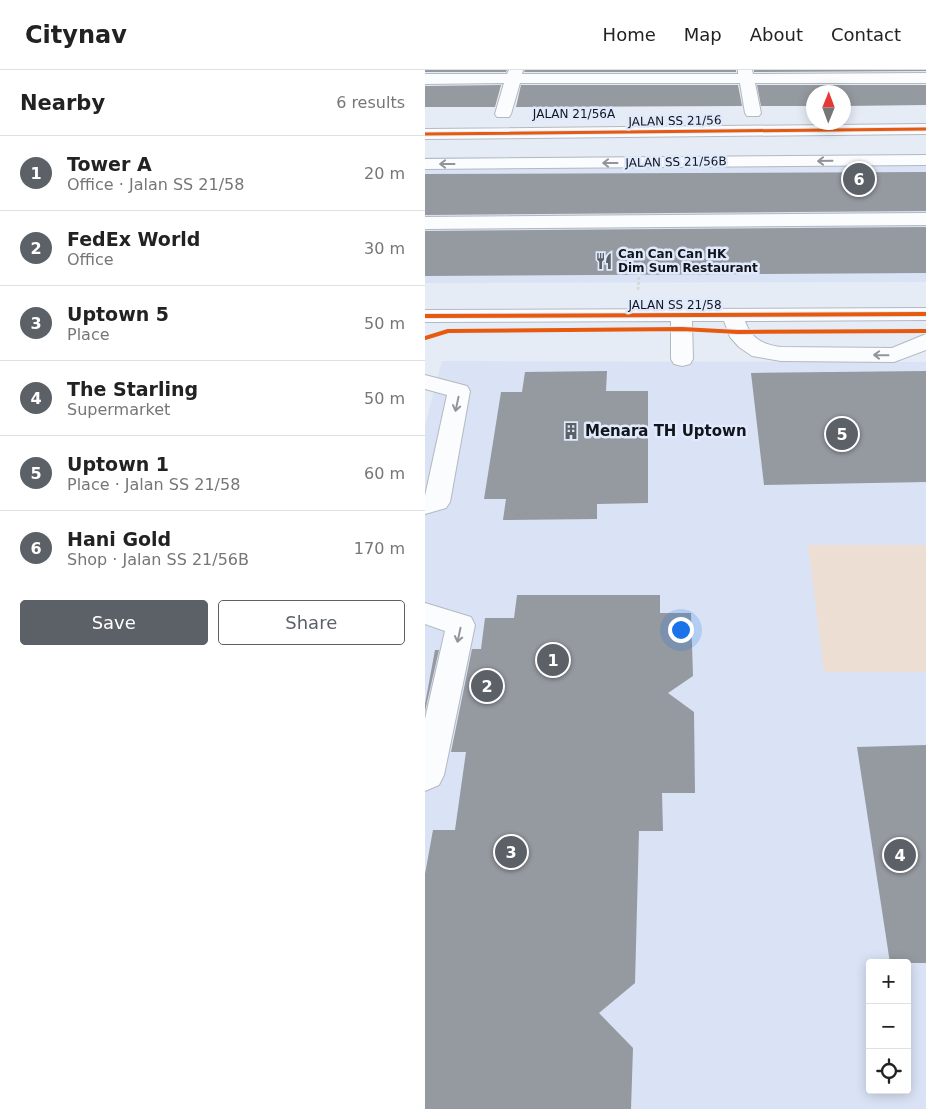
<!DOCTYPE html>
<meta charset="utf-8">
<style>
:root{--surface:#fff;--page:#f6f6f6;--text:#222;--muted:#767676;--line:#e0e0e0;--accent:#5c6168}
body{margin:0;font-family:"DejaVu Sans",sans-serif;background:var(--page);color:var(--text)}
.controls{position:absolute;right:15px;bottom:15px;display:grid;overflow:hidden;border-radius:5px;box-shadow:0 2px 12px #0003}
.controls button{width:45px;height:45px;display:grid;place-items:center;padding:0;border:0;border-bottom:1px solid var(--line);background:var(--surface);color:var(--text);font:25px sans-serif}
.compass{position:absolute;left:381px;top:15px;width:45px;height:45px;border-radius:50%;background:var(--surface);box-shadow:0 2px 12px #0003;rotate:1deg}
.you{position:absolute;left:255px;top:559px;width:18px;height:18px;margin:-12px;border:4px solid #fff;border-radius:50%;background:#1a73e8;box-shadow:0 0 0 8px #1a73e833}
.badge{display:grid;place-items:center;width:32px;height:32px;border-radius:50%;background:var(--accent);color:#fff;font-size:16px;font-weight:700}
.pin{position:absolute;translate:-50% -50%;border:2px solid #fff;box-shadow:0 1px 5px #0006}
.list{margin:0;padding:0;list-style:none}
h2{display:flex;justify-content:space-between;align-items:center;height:65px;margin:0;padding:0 20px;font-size:21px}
h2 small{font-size:16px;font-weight:400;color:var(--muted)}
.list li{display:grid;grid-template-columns:32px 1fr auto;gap:15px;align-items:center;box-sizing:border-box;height:75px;padding:0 20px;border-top:1px solid var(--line)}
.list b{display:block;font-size:19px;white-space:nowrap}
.list p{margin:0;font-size:16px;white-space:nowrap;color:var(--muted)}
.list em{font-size:16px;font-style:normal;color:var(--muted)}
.actions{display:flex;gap:10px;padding:15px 20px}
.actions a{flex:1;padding:11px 0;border:1px solid var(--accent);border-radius:5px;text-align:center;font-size:18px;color:var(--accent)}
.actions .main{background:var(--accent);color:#fff}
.icon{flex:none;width:28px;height:28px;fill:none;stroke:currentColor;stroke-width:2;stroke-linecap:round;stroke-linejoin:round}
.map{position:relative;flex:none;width:501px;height:1039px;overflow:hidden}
header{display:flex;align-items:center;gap:30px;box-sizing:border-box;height:70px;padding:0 25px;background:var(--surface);border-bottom:1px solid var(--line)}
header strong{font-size:24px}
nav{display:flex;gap:28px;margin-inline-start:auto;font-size:18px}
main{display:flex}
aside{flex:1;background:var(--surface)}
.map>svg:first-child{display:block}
.built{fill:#d9e3f5;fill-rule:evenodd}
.green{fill:#edded3}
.building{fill:#9599a0}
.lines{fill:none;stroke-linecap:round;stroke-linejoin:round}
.minor-casing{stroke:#b4b8c0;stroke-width:2}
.path{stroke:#d4d6d8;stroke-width:2.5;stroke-dasharray:3 2;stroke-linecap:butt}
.minor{fill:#fbfcfe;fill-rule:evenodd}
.cycleway-far1-casing{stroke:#e0eafc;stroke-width:5}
.cycleway-casing{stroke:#e0eafc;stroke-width:6}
.cycleway-far1{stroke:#e8590c;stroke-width:3}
.cycleway{stroke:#e8590c;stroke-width:4}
.oneway{stroke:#929498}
.labels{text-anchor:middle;stroke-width:5;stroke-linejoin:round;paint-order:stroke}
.far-street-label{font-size:12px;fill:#12161c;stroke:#e0eafc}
.far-poi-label{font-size:12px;font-weight:bold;fill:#12161c;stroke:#e0eafc;text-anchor:start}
.poi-label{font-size:15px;font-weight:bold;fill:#12161c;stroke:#e0eafc;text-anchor:start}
</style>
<header>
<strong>Citynav</strong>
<nav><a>Home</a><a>Map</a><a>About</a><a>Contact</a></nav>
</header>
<main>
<aside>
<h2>Nearby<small>6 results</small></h2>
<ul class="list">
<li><span class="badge">1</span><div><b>Tower A</b><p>Office · Jalan SS 21/58</p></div><em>20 m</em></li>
<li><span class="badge">2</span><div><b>FedEx World</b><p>Office</p></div><em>30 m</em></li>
<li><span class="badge">3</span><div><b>Uptown 5</b><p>Place</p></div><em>50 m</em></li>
<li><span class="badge">4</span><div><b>The Starling</b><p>Supermarket</p></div><em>50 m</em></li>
<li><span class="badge">5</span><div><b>Uptown 1</b><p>Place · Jalan SS 21/58</p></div><em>60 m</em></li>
<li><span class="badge">6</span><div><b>Hani Gold</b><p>Shop · Jalan SS 21/56B</p></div><em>170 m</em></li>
</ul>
<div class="actions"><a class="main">Save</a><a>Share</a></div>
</aside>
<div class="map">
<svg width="501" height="1039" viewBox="0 0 501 1039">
<rect width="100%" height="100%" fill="#e6ecf6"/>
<!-- built -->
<path class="built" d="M501,85v127l-501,1v-126z
M17,291l484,1v747h-501v-684zM445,893h37v127h-37z"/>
<!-- green -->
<path class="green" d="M383,475h118v127h-102z"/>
<!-- building -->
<path class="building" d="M0,0h82l-1,2h-81z
M100,0h211v2h-212z
M329,0h172v1l-172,1z
M76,15l-6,22h-70v-21z
M96,15h217l4,21 -226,1z
M332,15h169v20l-83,1v-14h-30v14h-52z
M501,102v39l-501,4v-41z
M501,157v46l-501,3v-45z
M182,301l-1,20h42v112l-51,1v15l-94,1 3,-21h-22l17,-107h21l3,-20z
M501,301v111l-162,3 -13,-112z
M92,525h143v18h31l2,63 -25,17 26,19 1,81h-33l1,38h-24l-4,152 -36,30 34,35 -2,61h-206v-235l8,-44h22l11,-78h-15l21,-103h9l4,-31h29z
M10,580h4l-14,61v-7z
M501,675v218h-36l-33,-216z"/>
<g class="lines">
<!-- minor casing -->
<g class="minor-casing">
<path id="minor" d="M84,0h14l-1,4h216v-4h14l1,4 173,-1v10h-171l6,30 -2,3h-12l-2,-3 -5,-30h-220l-9,31 -2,3h-12l-2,-3 9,-31 -79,1v-10h82z
M501,54v10l-501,5v-10z
M501,85v10l-501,4v-10z
M501,143v12l-501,4v-12z
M501,238v12l-181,1c6,18 19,24 36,26l111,1 34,-14v16l-32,12 -113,-1 -29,-5 -13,-9 -9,-10 -6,-16h-32l1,38 -3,5 -8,2 -8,-2 -3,-5v-38l-246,1v-12z
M0,305l42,11 3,5 -20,111 -4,6 -21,6v-18l22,-101 -22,-6z
M0,533l46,14 4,8 -31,150 -5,10 -14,6v-72l20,-88 -20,-7z"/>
</g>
<!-- path -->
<path class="path" d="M213,220l3,-42"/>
<!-- minor -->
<use href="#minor" class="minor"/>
<!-- cycleway-far1 casing -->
<g class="cycleway-far1-casing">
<path id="cycleway-far1" d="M0,64l501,-5"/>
</g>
<!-- cycleway casing -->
<g class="cycleway-casing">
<path id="cycleway" d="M0,246l501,-2
M0,268l23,-7 234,-2 56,3 188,-1"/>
</g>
<!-- cycleway-far1 -->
<use href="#cycleway-far1" class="cycleway-far1"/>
<!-- cycleway -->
<use href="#cycleway" class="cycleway"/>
</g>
<!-- one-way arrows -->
<defs><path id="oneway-shaft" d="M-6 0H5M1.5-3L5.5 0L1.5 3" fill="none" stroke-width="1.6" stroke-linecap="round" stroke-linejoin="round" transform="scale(1.25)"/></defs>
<g class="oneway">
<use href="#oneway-shaft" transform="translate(400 91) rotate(179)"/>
<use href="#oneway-shaft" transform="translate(185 93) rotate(180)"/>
<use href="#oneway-shaft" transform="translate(22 94) rotate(180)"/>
<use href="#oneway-shaft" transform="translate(456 285) rotate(-179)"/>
<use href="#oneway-shaft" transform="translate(32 334) rotate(102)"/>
<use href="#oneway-shaft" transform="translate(34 565) rotate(102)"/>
</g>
<!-- icons -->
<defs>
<g id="restaurant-bare" transform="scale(1.35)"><path d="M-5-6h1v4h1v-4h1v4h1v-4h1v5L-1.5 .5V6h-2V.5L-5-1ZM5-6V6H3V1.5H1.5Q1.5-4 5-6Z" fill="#5c6168" stroke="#e0eafc" stroke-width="2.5" paint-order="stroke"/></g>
<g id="building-bare" transform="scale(1.35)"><path d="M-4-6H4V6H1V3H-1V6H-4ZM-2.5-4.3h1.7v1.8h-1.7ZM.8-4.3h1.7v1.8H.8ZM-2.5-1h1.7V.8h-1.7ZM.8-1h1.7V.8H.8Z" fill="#5c6168" stroke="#e0eafc" stroke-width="2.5" paint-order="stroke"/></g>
</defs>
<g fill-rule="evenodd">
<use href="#restaurant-bare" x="179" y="191"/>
<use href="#building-bare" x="146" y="361"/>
</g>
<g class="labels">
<!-- far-street labels -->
<g class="far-street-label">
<text x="149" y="48">JALAN 21/56A</text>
<text transform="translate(250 51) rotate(-1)" y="4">JALAN SS 21/56</text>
<text transform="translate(251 92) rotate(-1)" y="4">JALAN SS 21/56B</text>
<text x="250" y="239">JALAN SS 21/58</text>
</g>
<!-- far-poi labels -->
<g class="far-poi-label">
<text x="193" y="188">Can Can Can HK<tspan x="193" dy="14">Dim Sum Restaurant</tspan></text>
</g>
<!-- poi labels -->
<g class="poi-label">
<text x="160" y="366">Menara TH Uptown</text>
</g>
</g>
</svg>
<div class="controls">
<button>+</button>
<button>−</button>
<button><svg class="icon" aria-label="locate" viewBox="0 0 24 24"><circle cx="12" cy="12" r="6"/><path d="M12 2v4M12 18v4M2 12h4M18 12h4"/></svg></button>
</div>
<svg class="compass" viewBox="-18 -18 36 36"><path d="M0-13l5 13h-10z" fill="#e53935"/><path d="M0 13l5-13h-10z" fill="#767676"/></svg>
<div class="you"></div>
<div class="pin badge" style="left:128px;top:590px">1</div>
<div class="pin badge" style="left:62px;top:616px">2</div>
<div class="pin badge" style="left:86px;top:782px">3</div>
<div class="pin badge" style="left:475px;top:785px">4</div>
<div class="pin badge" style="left:417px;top:364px">5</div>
<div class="pin badge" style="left:434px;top:109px">6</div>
</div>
</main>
